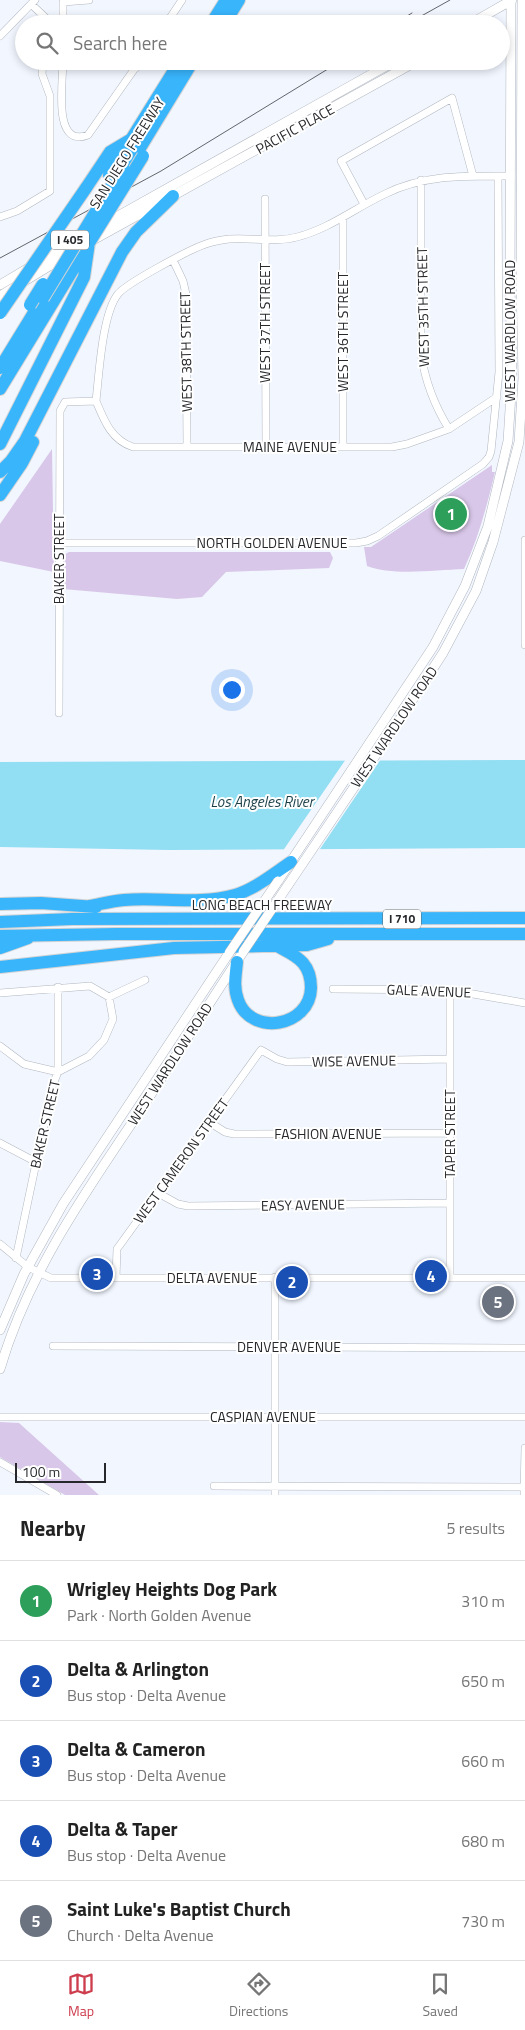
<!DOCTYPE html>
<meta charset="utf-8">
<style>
:root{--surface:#fff;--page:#f6f6f6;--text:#222;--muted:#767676;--line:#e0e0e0;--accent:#cd3d4d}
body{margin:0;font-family:"Titillium Web",sans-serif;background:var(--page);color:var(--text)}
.scale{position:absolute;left:15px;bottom:12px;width:91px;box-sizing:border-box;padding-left:5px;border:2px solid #26282b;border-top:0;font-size:14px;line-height:18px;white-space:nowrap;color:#26282b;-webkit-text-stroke:4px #fff;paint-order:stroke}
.you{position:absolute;left:231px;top:689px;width:18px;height:18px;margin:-12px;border:4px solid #fff;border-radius:50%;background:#1a73e8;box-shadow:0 0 0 8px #1a73e833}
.badge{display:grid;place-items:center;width:32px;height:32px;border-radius:50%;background:var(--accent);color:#fff;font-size:16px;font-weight:700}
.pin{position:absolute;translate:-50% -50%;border:2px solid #fff;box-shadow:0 1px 5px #0006}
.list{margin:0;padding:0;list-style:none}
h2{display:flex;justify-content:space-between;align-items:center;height:65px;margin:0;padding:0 20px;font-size:21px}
h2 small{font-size:16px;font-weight:400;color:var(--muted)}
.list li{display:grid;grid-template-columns:32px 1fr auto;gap:15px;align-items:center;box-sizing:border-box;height:80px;padding:0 20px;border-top:1px solid var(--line)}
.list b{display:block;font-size:19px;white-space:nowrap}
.list p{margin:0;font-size:16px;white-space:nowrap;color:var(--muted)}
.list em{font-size:16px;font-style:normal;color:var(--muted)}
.icon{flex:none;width:28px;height:28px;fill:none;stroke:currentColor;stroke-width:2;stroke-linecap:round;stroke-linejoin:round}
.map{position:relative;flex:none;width:525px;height:1495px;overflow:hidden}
.search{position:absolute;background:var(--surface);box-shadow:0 2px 8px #0003;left:15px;right:15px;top:15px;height:55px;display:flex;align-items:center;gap:12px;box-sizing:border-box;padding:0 18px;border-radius:28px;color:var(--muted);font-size:19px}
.sheet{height:465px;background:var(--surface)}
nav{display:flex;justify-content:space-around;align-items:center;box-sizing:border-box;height:70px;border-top:1px solid var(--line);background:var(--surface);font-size:14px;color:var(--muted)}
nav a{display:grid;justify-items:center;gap:2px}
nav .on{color:var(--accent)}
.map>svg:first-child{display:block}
.green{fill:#d9c7e9}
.water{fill:#92def2}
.pier{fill:#f1f6ff}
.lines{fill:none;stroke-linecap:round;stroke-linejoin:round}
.minor-casing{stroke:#b2b7bf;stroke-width:8}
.secondary-casing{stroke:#b2b7bf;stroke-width:10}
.motorway-casing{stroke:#d4d4d5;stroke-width:14}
.minor{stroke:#fff;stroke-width:7}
.secondary{stroke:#fff;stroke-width:9}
.motorway{stroke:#39b5fc;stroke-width:12}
.tram{stroke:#63666a;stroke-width:1}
.secondary-bridge-casing{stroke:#b2b7bf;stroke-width:10;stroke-linecap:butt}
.motorway-bridge-casing{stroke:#d4d4d5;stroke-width:14;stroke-linecap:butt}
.secondary-bridge{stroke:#fff;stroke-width:9}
.motorway-bridge{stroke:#39b5fc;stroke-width:12}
.labels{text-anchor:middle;stroke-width:4;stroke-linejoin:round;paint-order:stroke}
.shield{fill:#fff;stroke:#67686b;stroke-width:1}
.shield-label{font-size:12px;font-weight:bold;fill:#26282b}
.street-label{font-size:14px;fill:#26282b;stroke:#fff}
.water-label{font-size:15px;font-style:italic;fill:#1b3f48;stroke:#fff}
</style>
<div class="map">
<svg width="525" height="1495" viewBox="0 0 525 1495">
<rect width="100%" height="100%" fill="#f1f6ff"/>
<!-- green -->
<path class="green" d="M52,449l2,123 -54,-11v-37z
M492,465v7h3c-8,34 -17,67 -31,97 -29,1 -71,7 -97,-3l-3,-19h7z
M69,552h261l3,6 -4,10 -103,4 -24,25 -25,2 -114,-10 2,-35z
M0,1422l19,1 80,72h-34l-65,-38z"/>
<!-- water -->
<path class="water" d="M525,760v88l-355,2 -170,-3v-85z"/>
<!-- pier -->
<path class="pier" d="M346,759h35l-63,93h-36z"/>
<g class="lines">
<!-- minor casing -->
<g class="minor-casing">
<path id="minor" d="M31,4l18,17v3
M63,24v-22l26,-2
M166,24l16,-24
M0,36l35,-36
M63,61c0,20 -11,88 25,74l52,-74
M127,61l9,7
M421,180v173c4,28 13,52 28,76
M265,199l1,248
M364,204l-23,-43 111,-63 21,78
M0,217l17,-6 33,-20v-95l-8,-22 1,-13
M173,260l10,21 3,13 1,153
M96,401c3,-26 6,-87 22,-107 9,-11 69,-43 85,-49 8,-3 17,-5 26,-6 22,-2 46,4 68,-2 32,-8 58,-29 88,-43 40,-20 82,-18 126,-18
M96,401c8,19 15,39 37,46h259l15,-3 42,-15 48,-32
M343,447v-229
M525,540v105
M60,543h296l11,-2 11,-5 105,-72 6,-7 2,-6 8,-79 -1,-196
M59,713l1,-302 5,-9 31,-1
M333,989l117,1 75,13
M450,990v288
M0,993l90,-7 19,11
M109,997l36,-17
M0,1046l24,18 34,8 31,-16 15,-16 9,-21 -4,-22
M209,1122l16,10 9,2 216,-1
M0,1143l36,19
M158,1193l20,11 10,2 262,-3
M0,1244l28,23 23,11h474
M16,1258l36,-171 6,-15v-85
M275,1277v218
M116,1278l1,-29 144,-199 16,9 10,3 163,-3
M53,1346l472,2
M0,1417h525
M0,1462l57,33
M214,1486l310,1
M524,1495l1,-47"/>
</g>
<!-- secondary casing -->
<g class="secondary-casing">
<path id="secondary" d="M470,24l42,-24
M102,225l293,-164
M91,241l326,-180
M0,285l77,-46
M0,296l69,-42
M402,716l41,-63 33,-62 17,-49 26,-100 4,-64 -2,-92 1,-286
M278,881l155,-234 32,-61 23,-60 20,-85 4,-63 -2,-92 1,-286
M0,1330l24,-56 39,-70 166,-251
M0,1369c28,-96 85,-176 140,-258 35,-53 68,-106 103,-159"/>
</g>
<!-- motorway casing -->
<g class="motorway-casing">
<path id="motorway" d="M211,24l15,-24
M224,24l15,-24
M131,163l62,-102
M109,175l71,-114
M86,188l24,-36 20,-12
M0,368l43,-70
M0,389l85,-139
M0,444l84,-167 5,-34
M0,472l11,-11 14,-20 97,-189 14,-20 37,-36
M0,495l22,-32 11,-21
M0,904l41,-1 55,4
M90,906c11,-2 22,-5 34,-6 36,-3 75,5 111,-5 20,-6 38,-21 56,-33
M0,922l72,-3 453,-1
M0,936l116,-2h409
M0,948l28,-10
M237,962c-1,12 -4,25 1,38 13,37 72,27 73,-12 0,-9 -2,-18 -8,-25 -7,-8 -17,-12 -26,-17
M0,967l174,-19 133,-3 21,-6"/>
</g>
<!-- minor -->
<use href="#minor" class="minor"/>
<!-- secondary -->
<use href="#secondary" class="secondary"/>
<!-- motorway -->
<use href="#motorway" class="motorway"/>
<!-- tram -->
<path class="tram" d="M394,24l18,-11
M407,24l43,-24
M0,258l161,-87 180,-110"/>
<!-- secondary-bridge casing -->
<g class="secondary-bridge-casing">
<path id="secondary-bridge" d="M243,952l159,-236
M229,953l49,-72"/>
</g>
<!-- motorway-bridge casing -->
<g class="motorway-bridge-casing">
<path id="motorway-bridge" d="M89,243l54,-87
M43,298l80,-131
M30,305l13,-21
M0,313l86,-125"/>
</g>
<!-- secondary-bridge -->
<use href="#secondary-bridge" class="secondary-bridge"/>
<!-- motorway-bridge -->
<use href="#motorway-bridge" class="motorway-bridge"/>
</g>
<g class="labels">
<!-- shield labels -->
<g class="shield">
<rect x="51" y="230.5" width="38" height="19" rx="4"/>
<rect x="383" y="909.5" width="38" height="19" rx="4"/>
</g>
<g class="shield-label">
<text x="70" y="244">I 405</text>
<text x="402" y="923">I 710</text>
</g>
<!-- street labels -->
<g class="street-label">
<text transform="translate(295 129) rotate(-29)" y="5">PACIFIC PLACE</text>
<text transform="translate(127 153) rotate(-58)" y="5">SAN DIEGO FREEWAY</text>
<text transform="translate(423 307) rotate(-91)" y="5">WEST 35TH STREET</text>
<text transform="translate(265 323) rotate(-90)" y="5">WEST 37TH STREET</text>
<text transform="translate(510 331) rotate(-90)" y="5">WEST WARDLOW ROAD</text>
<text transform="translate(343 332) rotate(-90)" y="5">WEST 36TH STREET</text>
<text transform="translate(186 352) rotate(-91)" y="5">WEST 38TH STREET</text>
<text x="290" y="452">MAINE AVENUE</text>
<text x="272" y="548">NORTH GOLDEN AVENUE</text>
<text transform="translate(59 559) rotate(-90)" y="5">BAKER STREET</text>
<text transform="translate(394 727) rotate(-56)" y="5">WEST WARDLOW ROAD</text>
<text x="262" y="910">LONG BEACH FREEWAY</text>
<text transform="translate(429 991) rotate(2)" y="5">GALE AVENUE</text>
<text transform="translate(354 1061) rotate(-1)" y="5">WISE AVENUE</text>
<text transform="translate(170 1064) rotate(-57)" y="5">WEST WARDLOW ROAD</text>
<text transform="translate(45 1124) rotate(-77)" y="5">BAKER STREET</text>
<text x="328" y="1139">FASHION AVENUE</text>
<text transform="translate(450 1134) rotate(-90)" y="5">TAPER STREET</text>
<text transform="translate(181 1161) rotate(-54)" y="5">WEST CAMERON STREET</text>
<text transform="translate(303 1205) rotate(-1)" y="5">EASY AVENUE</text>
<text x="212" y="1283">DELTA AVENUE</text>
<text x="289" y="1352">DENVER AVENUE</text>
<text x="263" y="1422">CASPIAN AVENUE</text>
</g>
<!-- water labels -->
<g class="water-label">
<text x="262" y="807">Los Angeles River</text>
</g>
</g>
</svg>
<div class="scale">100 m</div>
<div class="you"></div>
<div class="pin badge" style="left:451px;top:514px;background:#2e9e5b">1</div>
<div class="pin badge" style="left:292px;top:1282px;background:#1a4fb4">2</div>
<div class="pin badge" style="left:97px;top:1274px;background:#1a4fb4">3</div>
<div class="pin badge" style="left:431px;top:1276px;background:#1a4fb4">4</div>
<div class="pin badge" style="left:498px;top:1302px;background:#6b7280">5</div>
<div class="search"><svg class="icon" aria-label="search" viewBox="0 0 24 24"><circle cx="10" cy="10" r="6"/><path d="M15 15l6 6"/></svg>Search here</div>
</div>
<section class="sheet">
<h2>Nearby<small>5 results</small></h2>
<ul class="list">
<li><span class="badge" style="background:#2e9e5b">1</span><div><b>Wrigley Heights Dog Park</b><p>Park · North Golden Avenue</p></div><em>310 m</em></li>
<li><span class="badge" style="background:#1a4fb4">2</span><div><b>Delta &amp; Arlington</b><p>Bus stop · Delta Avenue</p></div><em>650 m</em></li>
<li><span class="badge" style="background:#1a4fb4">3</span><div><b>Delta &amp; Cameron</b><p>Bus stop · Delta Avenue</p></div><em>660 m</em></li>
<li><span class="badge" style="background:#1a4fb4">4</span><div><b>Delta &amp; Taper</b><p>Bus stop · Delta Avenue</p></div><em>680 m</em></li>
<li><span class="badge" style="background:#6b7280">5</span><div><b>Saint Luke's Baptist Church</b><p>Church · Delta Avenue</p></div><em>730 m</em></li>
</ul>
</section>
<nav>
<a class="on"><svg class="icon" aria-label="map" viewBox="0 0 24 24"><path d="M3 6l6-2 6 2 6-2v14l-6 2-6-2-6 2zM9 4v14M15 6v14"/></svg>Map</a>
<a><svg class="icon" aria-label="directions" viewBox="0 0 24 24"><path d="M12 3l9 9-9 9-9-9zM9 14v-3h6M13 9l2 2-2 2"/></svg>Directions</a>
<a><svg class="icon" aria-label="saved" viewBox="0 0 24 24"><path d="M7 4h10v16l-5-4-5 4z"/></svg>Saved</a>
</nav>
